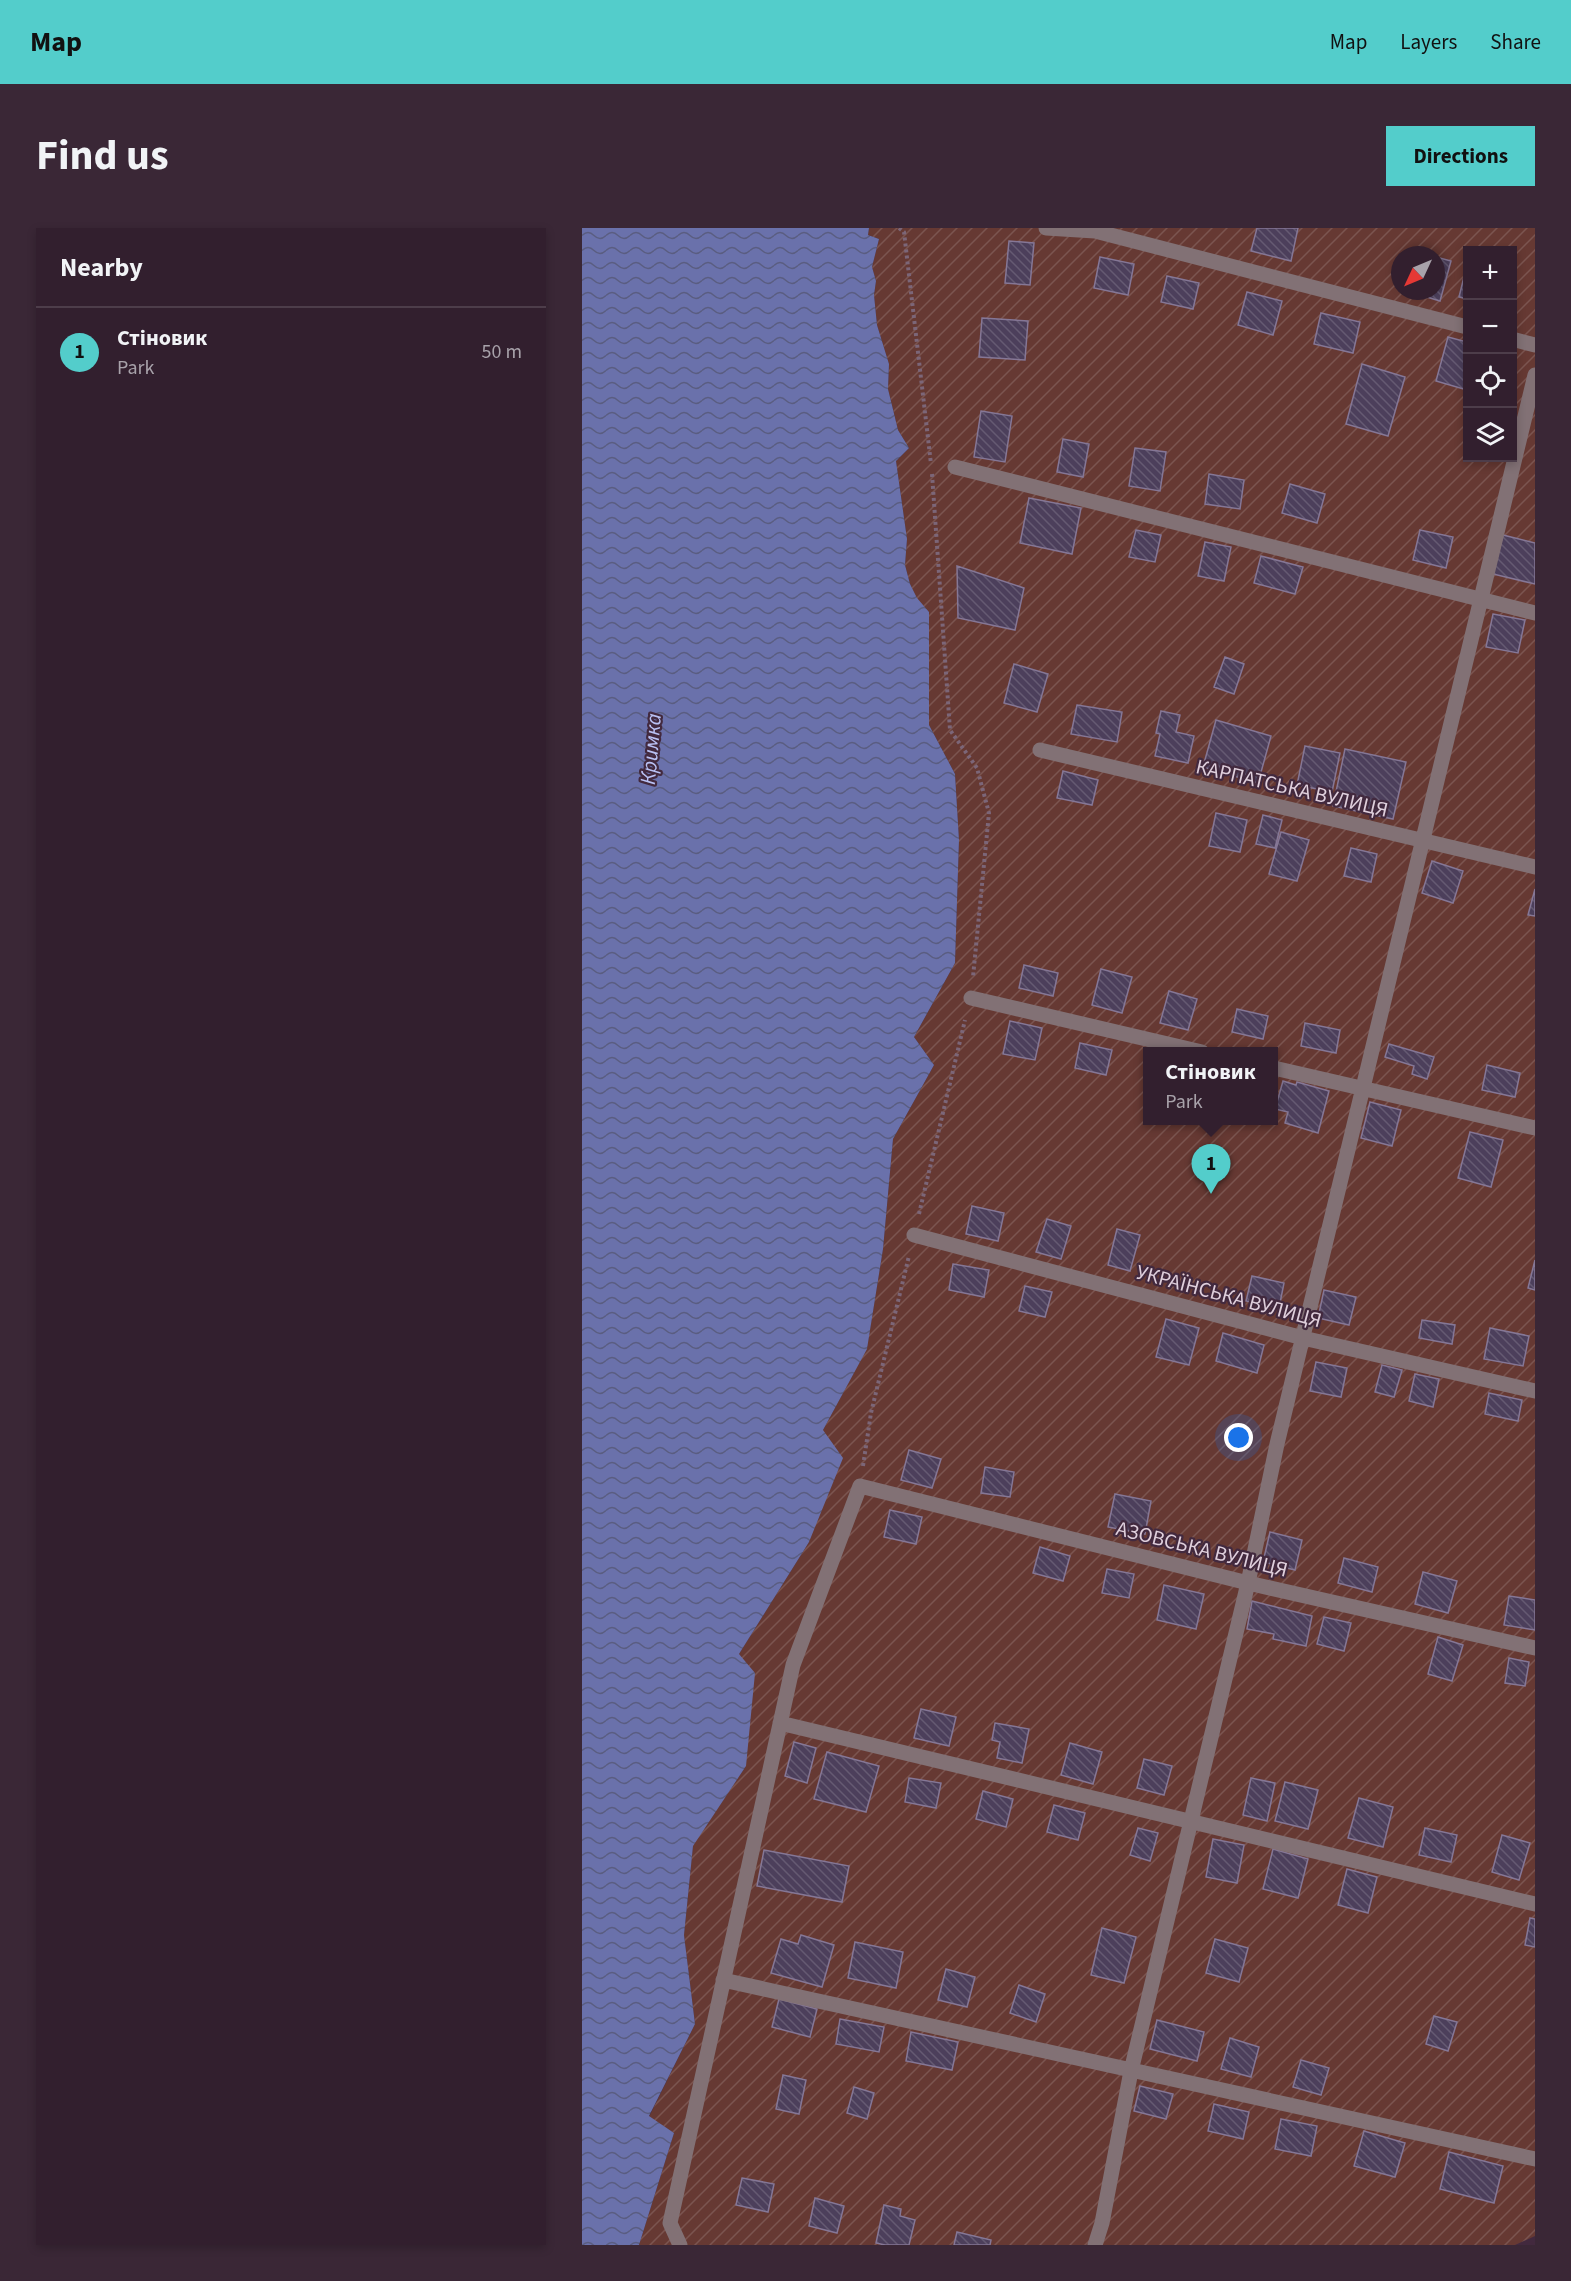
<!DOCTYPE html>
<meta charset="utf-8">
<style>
:root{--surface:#321f2e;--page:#3a2736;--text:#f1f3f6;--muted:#a8a2aa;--line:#4d3d4a;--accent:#53cdcb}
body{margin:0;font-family:"Source Sans 3",sans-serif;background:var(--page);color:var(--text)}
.controls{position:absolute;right:18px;top:18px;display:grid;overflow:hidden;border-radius:0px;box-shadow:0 3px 9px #0003}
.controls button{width:54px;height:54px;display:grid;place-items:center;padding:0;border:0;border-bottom:2px solid var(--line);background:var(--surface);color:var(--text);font:30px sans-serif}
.compass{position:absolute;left:809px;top:18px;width:54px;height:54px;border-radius:50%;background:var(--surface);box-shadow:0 3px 9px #0003;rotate:226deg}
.you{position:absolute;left:657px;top:1210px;width:21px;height:21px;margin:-15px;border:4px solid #fff;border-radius:50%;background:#1a73e8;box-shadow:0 0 0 9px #1a73e833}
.badge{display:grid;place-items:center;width:39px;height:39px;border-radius:50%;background:var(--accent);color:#111;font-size:20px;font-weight:700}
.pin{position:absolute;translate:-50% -50px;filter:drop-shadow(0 2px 3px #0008)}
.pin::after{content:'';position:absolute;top:32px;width:21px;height:18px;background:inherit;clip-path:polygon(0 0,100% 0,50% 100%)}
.popup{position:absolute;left:561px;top:819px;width:135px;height:78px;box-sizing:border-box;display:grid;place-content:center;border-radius:0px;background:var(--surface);filter:drop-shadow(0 2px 4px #0005);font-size:20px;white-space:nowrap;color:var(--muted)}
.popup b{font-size:22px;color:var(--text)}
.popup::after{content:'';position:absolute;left:50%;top:100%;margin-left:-12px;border:12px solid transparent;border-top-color:var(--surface)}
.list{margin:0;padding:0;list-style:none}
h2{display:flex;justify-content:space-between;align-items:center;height:78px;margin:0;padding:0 24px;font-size:26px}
h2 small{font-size:20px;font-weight:400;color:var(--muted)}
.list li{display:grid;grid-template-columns:39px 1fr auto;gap:18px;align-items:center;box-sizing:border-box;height:90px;padding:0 24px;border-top:2px solid var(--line)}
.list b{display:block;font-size:22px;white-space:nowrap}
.list p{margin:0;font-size:20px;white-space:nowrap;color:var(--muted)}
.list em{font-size:20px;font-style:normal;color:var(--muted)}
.icon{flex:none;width:33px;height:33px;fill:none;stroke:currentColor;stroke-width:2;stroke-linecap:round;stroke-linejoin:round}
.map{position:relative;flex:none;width:953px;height:2017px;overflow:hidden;border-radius:0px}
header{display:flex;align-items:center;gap:36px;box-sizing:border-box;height:84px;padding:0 30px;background:var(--accent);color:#111}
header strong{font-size:28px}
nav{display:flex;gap:33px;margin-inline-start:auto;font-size:21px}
.intro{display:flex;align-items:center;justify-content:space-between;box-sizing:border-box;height:144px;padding:0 36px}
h1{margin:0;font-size:42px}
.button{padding:15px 27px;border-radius:0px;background:var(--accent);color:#111;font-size:21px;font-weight:700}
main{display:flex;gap:36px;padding:0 36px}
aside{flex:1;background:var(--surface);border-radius:0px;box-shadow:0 3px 9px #0003}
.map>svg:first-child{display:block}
.garden{fill:url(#garden-furrows);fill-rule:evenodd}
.water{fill:url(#water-waves)}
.building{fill:url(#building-back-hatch);stroke:#857796;stroke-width:1.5}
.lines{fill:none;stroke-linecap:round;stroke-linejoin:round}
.path{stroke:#7c6678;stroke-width:4;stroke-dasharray:3 3;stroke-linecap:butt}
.minor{stroke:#827175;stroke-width:15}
.labels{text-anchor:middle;stroke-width:4.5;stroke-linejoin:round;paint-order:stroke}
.street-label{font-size:21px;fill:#dfcfdc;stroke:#42293e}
.water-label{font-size:22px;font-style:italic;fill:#b9c1f4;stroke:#42293e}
</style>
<header>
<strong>Map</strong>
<nav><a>Map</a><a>Layers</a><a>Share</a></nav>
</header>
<div class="intro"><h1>Find us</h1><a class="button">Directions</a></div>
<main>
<aside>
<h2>Nearby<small></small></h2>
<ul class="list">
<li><span class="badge">1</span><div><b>Стіновик</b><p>Park</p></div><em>50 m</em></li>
</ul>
</aside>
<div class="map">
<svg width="953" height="2017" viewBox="0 0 953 2017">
<defs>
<pattern id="garden-furrows" width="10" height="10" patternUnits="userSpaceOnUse" patternTransform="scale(1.5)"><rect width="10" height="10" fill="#663933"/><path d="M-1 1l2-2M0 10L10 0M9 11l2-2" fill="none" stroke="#7b5550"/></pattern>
<pattern id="water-waves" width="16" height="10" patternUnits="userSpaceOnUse" patternTransform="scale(1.5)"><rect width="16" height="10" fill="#6a71ab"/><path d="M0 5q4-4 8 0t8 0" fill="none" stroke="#5a5d81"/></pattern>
<pattern id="building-back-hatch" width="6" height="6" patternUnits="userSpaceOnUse" patternTransform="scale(1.5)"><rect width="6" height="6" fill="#4c3f5b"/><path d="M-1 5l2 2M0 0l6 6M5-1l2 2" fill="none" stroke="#655a72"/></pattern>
</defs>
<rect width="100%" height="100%" fill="#42293e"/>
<!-- garden -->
<path class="garden" d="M287,0h666v2008l-20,9h-876l35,-112 -25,-16 46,-93 -11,-89 9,-90 53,-79 -7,-112 70,-112 14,-112 44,-82 16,-99 10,-110 41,-74 -20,-28 41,-74 4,-123 -4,-66 -26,-49v-113l-12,-13 -7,-15 -5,-19 2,-26 -11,-78 13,-13 -11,-18 -10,-41 1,-25 -12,-39 -3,-30 2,-14 -4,-14 7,-28 -11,-4zM885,22h45v208h-45zM818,27h36v36h-36zM566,824h126v68h-126z"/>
<!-- water -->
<path class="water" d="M0,0h287l-1,7 11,4 -7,28 4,14 -2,14 3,30 12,39 -1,25 10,41 11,18 -13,13 11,78 -2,26 5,19 7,14 12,14v113l26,49 4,66 -4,123 -41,74 20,28 -41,74 -10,110 -16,100 -44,81 20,28 -34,84 -70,112 16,19 -9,93 -53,80 -9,89 11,89 -46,92 25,17 -35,112h-57z"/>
<!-- building -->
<path class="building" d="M675,0h41l-7,33 -40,-10z
M427,13l25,2 -4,42 -25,-2z
M518,29l34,7 -6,31 -34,-7z
M854,29l15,4 -11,40 -33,-10h29z
M885,37v34l-8,-2z
M585,48l32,7 -6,26 -32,-7z
M665,64l35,9 -9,34 -35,-10z
M739,85l39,9 -7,31 -39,-9z
M400,90l46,3 -3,39 -46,-3z
M866,109l19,5v48l-31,-9z
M780,136l43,13 -17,59 -42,-12z
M399,183l31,5 -7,46 -31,-5z
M481,211l26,5 -6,33 -26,-5z
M553,220l31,4 -6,39 -31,-5z
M627,246l35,6 -4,29 -35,-5z
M708,256l35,10 -8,29 -35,-10z
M447,270l52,10 -9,46 -52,-11z
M554,302l25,5 -6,27 -26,-5z
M838,302l33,7 -7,31 -33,-8z
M921,307l32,8v41l-42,-10z
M623,314l26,5 -7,34 -26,-5z
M679,328l42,11 -8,27 -41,-11z
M375,338l67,22 -9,42 -57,-12z
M911,386l32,6 -7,33 -32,-6z
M643,429l19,7 -10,30 -20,-7z
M432,436l34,10 -11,38 -33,-9z
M495,477l45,7 -5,30 -46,-8z
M579,483l19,4 -4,17 18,4 -6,27 -33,-7 5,-22 -4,-1z
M634,492l55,16 -13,47 -55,-16z
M723,518l35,7 -8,39 -35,-7z
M763,521l61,13 -13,57 -60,-13z
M481,543l35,9 -6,25 -35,-7z
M634,585l31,7 -7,32 -31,-6z
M681,587l19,5 -7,28 -19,-4z
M699,604l28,8 -12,41 -28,-7z
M769,620l26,6 -6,28 -27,-6z
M850,633l31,10 -10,32 -31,-10z
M953,661v27l-7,-1z
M442,737l34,8 -5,23 -34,-8z
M519,741l31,8 -10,36 -30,-8z
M587,763l28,8 -9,31 -28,-7z
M655,781l31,7 -5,23 -31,-7z
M428,793l32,7 -7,32 -32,-6z
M723,795l35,7 -4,23 -35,-7z
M498,815l32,7 -6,25 -31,-7z
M807,816l45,13 -7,22 -15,-5 2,-8 -29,-9z
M905,837l33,8 -5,24 -33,-7z
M701,853l13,4 1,-3 32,9 -11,42 -33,-10 3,-11 -13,-3z
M788,874l31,8 -9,36 -31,-8z
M888,904l33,8 -12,47 -33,-9z
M390,978l32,7 -6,28 -32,-7z
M465,991l24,7 -10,33 -25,-7z
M535,1001l23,6 -10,36 -22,-6z
M953,1032v30l-7,-2z
M371,1036l36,6 -5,27 -35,-7z
M670,1048l32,7 -5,25 -33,-7z
M443,1058l27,6 -7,25 -26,-6z
M742,1062l32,7 -7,28 -31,-7z
M584,1091l33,9 -10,37 -33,-8z
M840,1092l33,5 -3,19 -33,-6z
M908,1100l39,8 -6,30 -39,-7z
M641,1105l41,12 -7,28 -41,-12z
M734,1134l31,6 -6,29 -31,-6z
M800,1137l20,5 -8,27 -19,-5z
M833,1146l24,5 -6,28 -24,-6z
M907,1165l33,7 -4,21 -33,-7z
M327,1222l32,9 -9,29 -31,-8z
M403,1239l29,5 -4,25 -29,-4z
M533,1266l36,7 -6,33 -37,-7z
M308,1282l32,7 -6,27 -32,-7z
M688,1304l32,8 -7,30 -32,-8z
M458,1319l30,9 -7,25 -30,-8z
M762,1330l34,9 -6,25 -34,-9z
M525,1341l27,5 -5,24 -27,-5z
M841,1344l34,9 -9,32 -33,-9z
M582,1357l40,9 -8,35 -39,-9z
M927,1368l26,4v30l-31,-5z
M670,1373l60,15 -6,30 -33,-7 1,-5 -27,-5z
M742,1389l27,6 -7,28 -27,-7z
M856,1409l25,8 -11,36 -24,-7z
M927,1430l20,4 -4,24 -20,-3z
M339,1481l35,8 -7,29 -35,-8z
M413,1495l34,6 -7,34 -25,-5 3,-16 -8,-2z
M212,1514l22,6 -9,35 -22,-7z
M488,1515l32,9 -9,32 -32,-9z
M245,1524l52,14 -13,46 -52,-13z
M562,1531l28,7 -8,29 -27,-7z
M327,1550l32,5 -5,25 -31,-6z
M669,1550l24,5 -8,38 -24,-6z
M703,1554l33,8 -10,39 -33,-8z
M401,1563l30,8 -7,28 -30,-8z
M777,1570l34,9 -10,40 -35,-9z
M472,1577l31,8 -7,27 -31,-8z
M556,1600l20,5 -8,28 -20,-6z
M843,1600l32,7 -6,27 -32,-7z
M920,1607l28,8 -11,37 -27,-8z
M631,1611l31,6 -7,38 -31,-6z
M691,1621l35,10 -10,39 -35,-9z
M182,1622l85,16 -7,36 -85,-16z
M765,1641l30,8 -9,36 -30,-8z
M948,1690l5,1v28l-10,-2z
M520,1700l34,9 -12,46 -33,-8z
M219,1707l33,10 -12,42 -51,-14 10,-34 17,5z
M633,1711l33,9 -9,34 -33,-9z
M273,1714l48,10 -7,36 -48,-10z
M364,1741l29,8 -8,30 -29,-7z
M437,1757l26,9 -9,28 -26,-9z
M197,1771l38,10 -7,28 -38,-10z
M852,1788l23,6 -9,29 -22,-7z
M258,1791l44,8 -5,25 -43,-8z
M575,1792l47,12 -7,29 -47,-12z
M329,1804l47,10 -6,28 -46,-9z
M648,1810l29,9 -8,30 -30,-8z
M719,1832l28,8 -8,27 -28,-8z
M201,1847l23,5 -7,34 -23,-5z
M558,1858l33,8 -7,25 -32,-8z
M272,1859l20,6 -7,26 -20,-6z
M632,1876l35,8 -6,27 -35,-8z
M699,1891l36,7 -6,30 -36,-7z
M782,1903l41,12 -10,34 -41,-11z
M867,1924l54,14 -9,37 -54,-14z
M160,1950l32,6 -6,28 -32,-7z
M233,1970l29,8 -7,27 -28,-7z
M302,1977l17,4 -1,7 15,4 -6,25h-24l-9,-2z
M375,2004l34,8 -1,5h-36z"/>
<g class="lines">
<!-- path -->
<path class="path" d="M317,0l5,4 27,232
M350,246l18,256 27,38 12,45 -16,164
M337,986l46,-194
M281,1238l8,-53 38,-157"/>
<!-- minor -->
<path class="minor" d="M464,0l49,3 372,96
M930,111l23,6
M373,239l580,146
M458,522l495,117
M389,770l231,54
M692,840l261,60
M332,1007l389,103 232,53
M198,1495l755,181
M141,1752l812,179
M98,2017l-10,-22 123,-558 67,-179 388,97 287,65
M513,2017l7,-22 29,-152 117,-488 29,-139 258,-1069"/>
</g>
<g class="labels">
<!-- street labels -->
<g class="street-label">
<text transform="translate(710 560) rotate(13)" y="7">КАРПАТСЬКА ВУЛИЦЯ</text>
<text transform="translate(647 1068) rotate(15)" y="7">УКРАЇНСЬКА ВУЛИЦЯ</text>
<text transform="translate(620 1321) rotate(14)" y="7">АЗОВСЬКА ВУЛИЦЯ</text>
</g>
<!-- water labels -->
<g class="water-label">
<text transform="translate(68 521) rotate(-85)" y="8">Кримка</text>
</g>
</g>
</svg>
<div class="controls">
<button>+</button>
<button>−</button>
<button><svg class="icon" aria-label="locate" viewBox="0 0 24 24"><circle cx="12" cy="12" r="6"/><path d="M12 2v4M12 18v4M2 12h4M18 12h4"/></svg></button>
<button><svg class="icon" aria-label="layers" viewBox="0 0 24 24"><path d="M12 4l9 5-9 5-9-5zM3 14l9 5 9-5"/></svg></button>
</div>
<svg class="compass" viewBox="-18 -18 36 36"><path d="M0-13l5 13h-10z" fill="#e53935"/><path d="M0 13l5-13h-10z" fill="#a8a2aa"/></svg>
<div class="you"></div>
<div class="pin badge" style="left:629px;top:966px">1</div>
<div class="popup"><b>Стіновик</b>Park</div>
</div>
</main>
